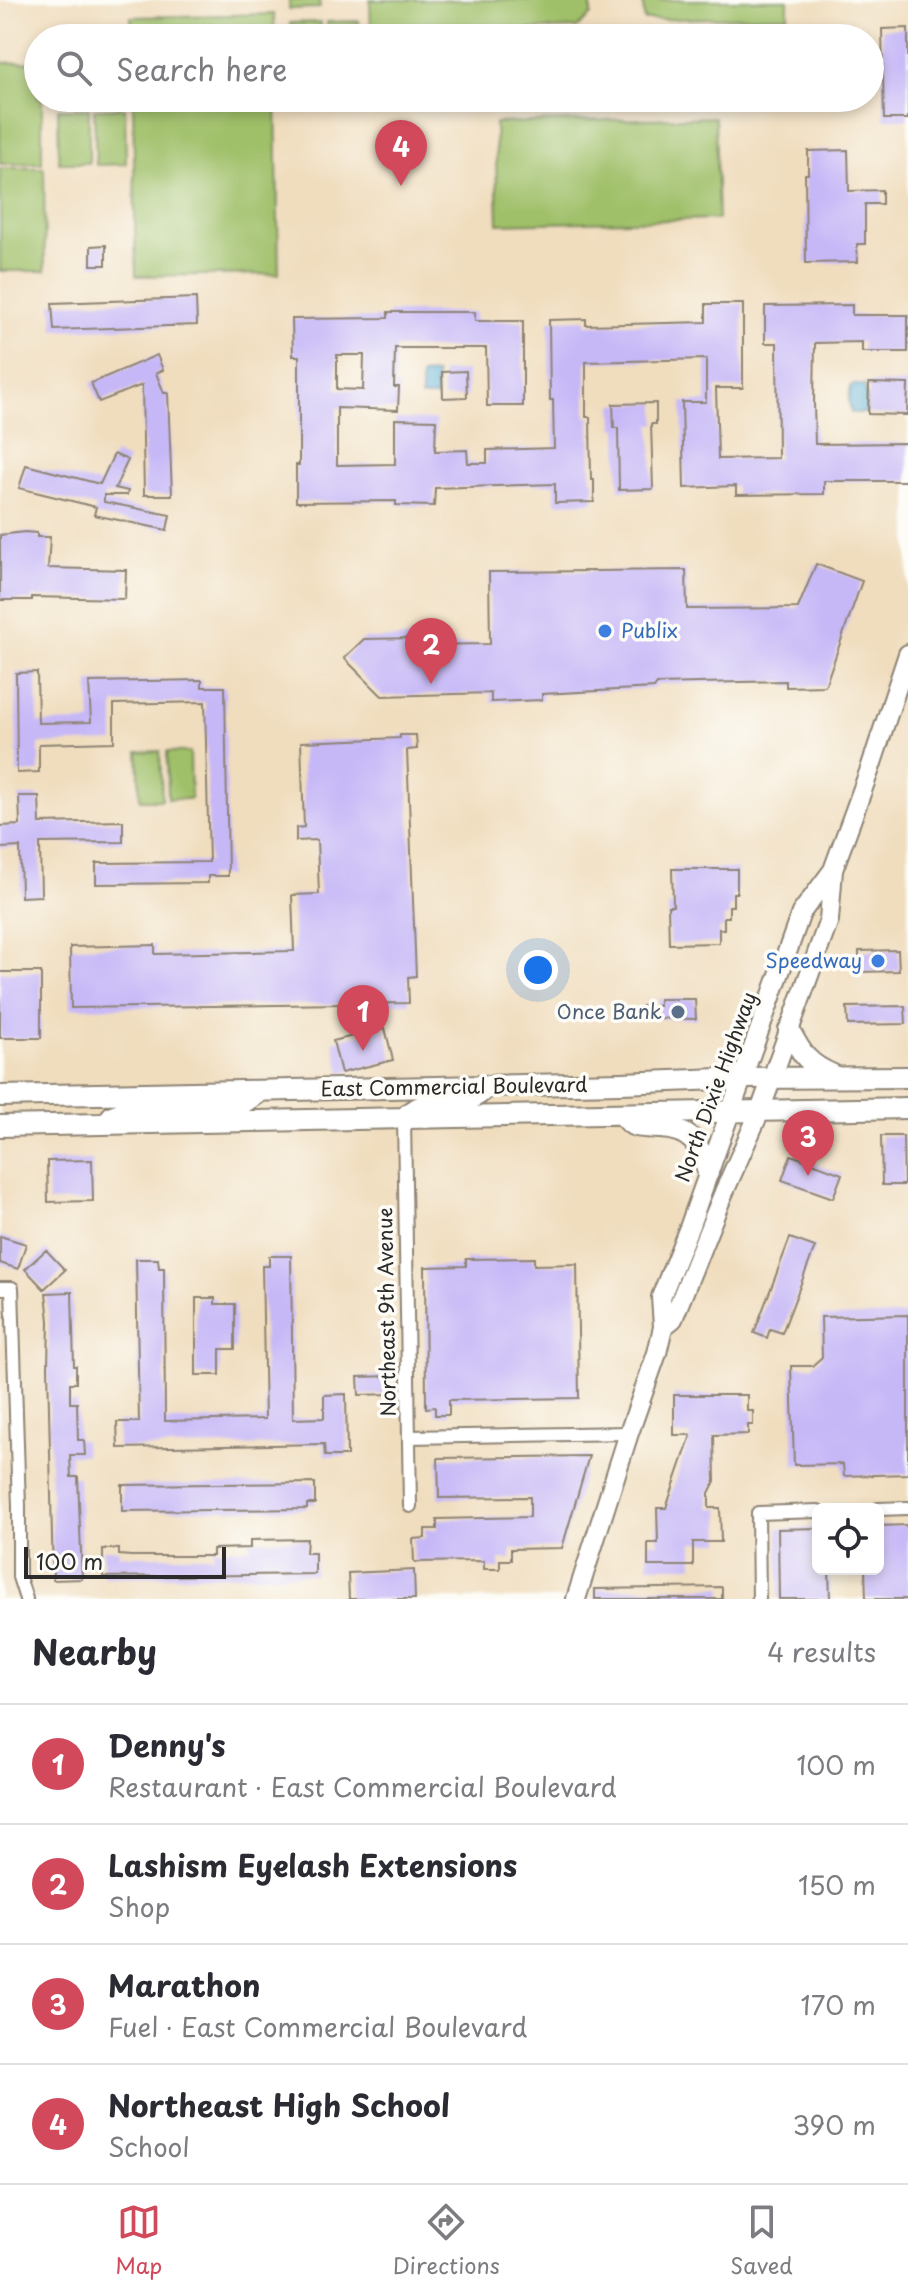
<!DOCTYPE html>
<meta charset="utf-8">
<style>
:root{--surface:#fff;--page:#f2f2f3;--text:#2b2b33;--muted:#7c7c81;--line:#e1e1e2;--accent:#d1495b}
body{margin:0;font-family:"Playpen Sans",sans-serif;background:var(--page);color:var(--text)}
.controls{position:absolute;right:24px;bottom:24px;display:grid;overflow:hidden;border-radius:12px;box-shadow:0 4px 12px #0003}
.controls button{width:72px;height:72px;display:grid;place-items:center;padding:0;border:0;border-bottom:2px solid var(--line);background:var(--surface);color:var(--text);font:40px sans-serif}
.scale{position:absolute;left:24px;bottom:20px;width:202px;box-sizing:border-box;padding-left:8px;border:4px solid #2b2b2b;border-top:0;font-size:22px;line-height:28px;white-space:nowrap;color:#2b2b2b;-webkit-text-stroke:6px #fdfcf7;paint-order:stroke}
.you{position:absolute;left:538px;top:970px;width:28px;height:28px;margin:-20px;border:6px solid #fff;border-radius:50%;background:#1a73e8;box-shadow:0 0 0 12px #1a73e833}
.badge{display:grid;place-items:center;width:52px;height:52px;border-radius:50%;background:var(--accent);color:#fff;font-size:26px;font-weight:700}
.pin{position:absolute;translate:-50% -66px;filter:drop-shadow(0 2px 4px #0008)}
.pin::after{content:'';position:absolute;top:42px;width:28px;height:24px;background:inherit;clip-path:polygon(0 0,100% 0,50% 100%)}
.list{margin:0;padding:0;list-style:none}
h2{display:flex;justify-content:space-between;align-items:center;height:104px;margin:0;padding:0 32px;font-size:34px}
h2 small{font-size:26px;font-weight:400;color:var(--muted)}
.list li{display:grid;grid-template-columns:52px 1fr auto;gap:24px;align-items:center;box-sizing:border-box;height:120px;padding:0 32px;border-top:2px solid var(--line)}
.list b{display:block;font-size:30px;white-space:nowrap}
.list p{margin:0;font-size:26px;white-space:nowrap;color:var(--muted)}
.list em{font-size:26px;font-style:normal;color:var(--muted)}
.icon{flex:none;width:44px;height:44px;fill:none;stroke:currentColor;stroke-width:2;stroke-linecap:round;stroke-linejoin:round}
.map{position:relative;flex:none;width:908px;height:1599px;overflow:hidden}
.search{position:absolute;background:var(--surface);box-shadow:0 4px 12px #0003;left:24px;right:24px;top:24px;height:88px;display:flex;align-items:center;gap:20px;box-sizing:border-box;padding:0 28px;border-radius:44px;color:var(--muted);font-size:30px}
.sheet{height:584px;background:var(--surface)}
nav{display:flex;justify-content:space-around;align-items:center;box-sizing:border-box;height:112px;border-top:2px solid var(--line);background:var(--surface);font-size:22px;color:var(--muted)}
nav a{display:grid;justify-items:center;gap:4px}
nav .on{color:var(--accent)}
.map>svg:first-child{display:block}
.green{fill:#9fbf68;stroke:#65754a;stroke-width:2}
.water{fill:#58add4;stroke:#426c80;stroke-width:2}
.building{fill:#c6b7f7;fill-rule:evenodd}
.lines{fill:none;stroke-linecap:round;stroke-linejoin:round}
.street-casing{stroke:#8e8474;stroke-width:16}
.secondary-casing{stroke:#8e8474;stroke-width:22}
.primary-casing{stroke:#8e8474;stroke-width:24}
.street{stroke:#fff;stroke-width:12}
.secondary{stroke:#fff;stroke-width:18}
.primary{stroke:#fff;stroke-width:20}
.shop-dot{fill:#3f7fe0;stroke:#fdfcf7;stroke-width:3}
.service-dot{fill:#5c6f8a;stroke:#fdfcf7;stroke-width:3}
.labels{text-anchor:middle;stroke-width:7;stroke-linejoin:round;paint-order:stroke}
.shop-label{font-size:20px;fill:#366cbe;stroke:#fdfcf7;text-anchor:start}
.service-label{font-size:20px;fill:#4e5e75;stroke:#fdfcf7;text-anchor:end}
.street-label{font-size:20px;fill:#2b2b2b;stroke:#fdfcf7}
</style>
<div class="map">
<svg width="908" height="1599" viewBox="0 0 908 1599">
<rect width="100%" height="100%" fill="#fdfcf7"/>
<filter id="ink" filterUnits="userSpaceOnUse"><feTurbulence type="fractalNoise" baseFrequency=".0125" numOctaves="2"/><feDisplacementMap in="SourceGraphic" scale="16" xChannelSelector="R" yChannelSelector="G"/><feConvolveMatrix kernelMatrix="1 2 1 2 8 2 1 2 1" color-interpolation-filters="sRGB"/></filter>
<filter id="wash" filterUnits="userSpaceOnUse"><feTurbulence type="fractalNoise" baseFrequency=".006" numOctaves="4" result="noise"/><feDisplacementMap in="SourceGraphic" scale="32" xChannelSelector="R" yChannelSelector="G"/><feGaussianBlur stdDeviation="1.8" result="paint"/><feColorMatrix in="noise" values="0 0 0 0 0 0 0 0 0 0 0 0 0 0 0 0 0 1.4 0 .05"/><feComposite in="paint" operator="in"/></filter>
<g filter="url(#wash)">
<rect width="100%" height="100%" fill="#f0ddbe"/>
<!-- green -->
<path class="green" d="M289,0h30l1,8 -31,1z
M370,0h221v15l-14,13 -206,6z
M643,0h145v16l-144,4z
M274,14l1,24h-143l-1,-21z
M359,21l1,17h-33v-16z
M321,22v16h-31v-15z
M38,62v36h4v65l-42,1v-101z
M133,98h143l3,176 -143,2z
M125,108l1,56 -30,1 -2,-56z
M58,109h31v54h-30z
M715,117l3,102 -220,5 -3,-101z
M0,168h44l1,103h-45z
M160,751l2,49h-22l-2,-48z
M167,752h23l1,47h-23z"/>
<!-- water -->
<path class="water" d="M436,374v23h-15v-22z
M851,385h13l3,14 -1,14h-15l-2,-13z"/>
<g id="blocks">
<!-- building -->
<path class="building" d="M908,28v91h-24l-2,-90z
M848,150l1,41 33,-1v14h-17v40h-8l1,18 -52,1 -1,-89h3v-23z
M106,245v20h-15v-19z
M196,298l1,27 -143,5 -2,-27z
M706,304h37v84h-27l2,71 60,-1 -1,-115h-12v-37l87,-1v10h56v37h-46v-10l-47,1 -1,60 1,41 93,-1v38h-84v13l-88,1v-9l-52,2 -2,-86h24v-43l-120,3v55h4l1,63h3v22l-39,1v-19l-120,4 -1,18 -38,-1v-4l-100,1v-37h3v-109h-6l-1,-37 96,-1v-6h87v9h48v85h-36l-1,-58h-91l-1,39h5l-1,23 -61,-2v57l58,-1v-45l41,1 -1,31 32,-1 1,13h19v-13l67,-2 -1,-48h-3l-1,-80 37,-1v6l120,-3zM337,355h27l-1,35 -26,-1z
M157,355l6,15 -7,3 8,20h4l4,102h-28l-2,-110 -43,17 -8,-19z
M466,371l1,26 -24,1 -1,-26z
M869,383l39,1 -1,31 -39,-1z
M656,403v21h-5l2,65 -34,1 -1,-62h-4l-1,-24z
M114,454l14,6 -13,28 13,3 -1,4h-23v7l66,13 -3,15 -73,-15 2,-8 -77,-19 7,-23 74,19z
M24,532l13,1v4h13l-2,31 78,2 -1,29 -93,-2v3h-32v-65z
M816,564l46,17 -37,105 -39,1v-6l-129,3 -3,4 -112,6v6l-51,2v-9l-109,3 -38,-38 20,-19 53,-1v7l73,-1 -1,-72 197,-2 1,39 111,-1z
M37,672l1,51 53,-1 -2,-40 113,-2v7h23l3,189h-20v7l-112,1v-21l113,-1 -4,-160 -91,2v38l-75,2v28l-22,1 -1,-100z
M400,735h16l1,14 -10,1 9,226 -8,1 1,26 -338,5 -1,-61 85,-2v9l139,-3 -2,-56 27,-1 -2,-54 -21,1v-13l8,-1 -3,-85 99,-4z
M19,796h20l1,27 83,-2v21l-83,1 1,53 -20,1 -1,-50 -20,1v-22l20,-1z
M672,869h65v24h-4v13h-4v11h-5v12h-5v14l-50,1 -1,-38h5z
M898,950l1,21 -40,1v-21z
M0,972h41v66h-41z
M659,999h36l1,20 -54,-1v-12h17z
M905,1006l1,18 -58,1 -1,-18z
M385,1028l8,32 -52,13 -8,-32z
M881,1136h22l1,49h-22z
M791,1155l51,19 -9,24 -51,-18z
M92,1160l1,41 -45,1 -1,-41z
M0,1236l26,8 -8,25 -18,-6z
M790,1238l25,9 -33,86 -12,-4 -3,9 -13,-5z
M46,1250l19,20 -21,19 -19,-20z
M269,1256h22l2,163 31,-1v-23l22,-1 1,62h-22l-1,-12 -206,4 -1,-26h22l-3,-163h22l1,9h5l1,153 100,-2 -3,-153h7z
M534,1258v7l43,-1 2,134 -130,2v15h-14v-8l-9,1 -1,-141 41,-1v-7z
M72,1292l2,74h2v17h-6v20h7l1,37h6l1,15h-15l1,22h7l4,102 -29,1 -5,-213 1,-46 -3,-28z
M196,1298h19v6h20v45h-15v26h-24z
M908,1315v159l-64,2 -1,-12 -49,1 -3,-99h21l10,-9 -1,-40z
M392,1376l1,18 -34,1 -1,-18z
M674,1395h73v16h6v14h-5v9l-34,1 1,46 -6,12v15h11l1,34h-28v24h-45v-23h10l-1,-35h9l25,-73h-17z
M589,1456l-27,92 -51,1v11h-11v9h-16v-8l-70,1 -1,-23 12,-1v-9h12v-10l93,-2v-20l-91,1 -1,-40z
M315,1483v21h-8v5l-185,2v-26z
M908,1525v74h-42l-1,-30h13v-43z
M818,1528v41h11l1,30h-51l-1,-70z
M307,1539l-1,14h9v21l-212,3v-28h16v6l12,1h82v-7l37,-1v-8z
M414,1570l1,29h-66l-1,-26z
M722,1587v12h-127v-10z"/>
</g>
</g>
<g filter="url(#ink)">
<use href="#blocks" fill-opacity="0" stroke="#8e8474" stroke-width="2"/>
<g class="lines">
<!-- street casing -->
<g class="street-casing">
<path id="street" d="M404,1118l6,388
M0,1288h12l7,219v70l7,22
M409,1437l220,-4
M878,1509l30,-1
M759,1599l-1,-86 60,-2"/>
</g>
<!-- secondary casing -->
<g class="secondary-casing">
<path id="secondary" d="M663,1327l10,-8 51,-127 36,-81 69,-191 4,-50 37,-101 38,-115
M576,1599l53,-166 28,-80 6,-26 -2,-30 29,-72 111,-312 32,-43"/>
</g>
<!-- primary casing -->
<g class="primary-casing">
<path id="primary" d="M789,1030c13,24 18,34 44,45
M0,1096l622,-13 121,-5 165,-1
M623,1116c4,3 6,7 10,9 7,3 19,2 27,3 31,1 41,17 48,45
M404,1118c23,-26 62,-4 83,-32
M107,1123l5,-7 20,-7 101,-3 10,-3 15,-10
M0,1126l908,-18"/>
</g>
<!-- street -->
<use href="#street" class="street"/>
<!-- secondary -->
<use href="#secondary" class="secondary"/>
<!-- primary -->
<use href="#primary" class="primary"/>
</g>
</g>
<!-- markers -->
<g class="shop-dot">
<circle cx="605" cy="631" r="8"/>
<circle cx="878" cy="961" r="8"/>
</g>
<circle class="service-dot" cx="678" cy="1012" r="8"/>
<g class="labels">
<!-- shop labels -->
<g class="shop-label">
<text x="621" y="638">Publix</text>
<text x="862" y="968" text-anchor="end">Speedway</text>
</g>
<!-- service labels -->
<g class="service-label">
<text x="662" y="1019">Once Bank</text>
</g>
<!-- street labels -->
<g class="street-label">
<text transform="translate(454 1087) rotate(-1)" y="7">East Commercial Boulevard</text>
<text transform="translate(716 1087) rotate(-70)" y="7">North Dixie Highway</text>
<text transform="translate(387 1312) rotate(-91)" y="7">Northeast 9th Avenue</text>
</g>
</g>
</svg>
<div class="controls">
<button><svg class="icon" aria-label="locate" viewBox="0 0 24 24"><circle cx="12" cy="12" r="6"/><path d="M12 2v4M12 18v4M2 12h4M18 12h4"/></svg></button>
</div>
<div class="scale">100 m</div>
<div class="you"></div>
<div class="pin badge" style="left:363px;top:1051px">1</div>
<div class="pin badge" style="left:431px;top:684px">2</div>
<div class="pin badge" style="left:808px;top:1176px">3</div>
<div class="pin badge" style="left:401px;top:186px">4</div>
<div class="search"><svg class="icon" aria-label="search" viewBox="0 0 24 24"><circle cx="10" cy="10" r="6"/><path d="M15 15l6 6"/></svg>Search here</div>
</div>
<section class="sheet">
<h2>Nearby<small>4 results</small></h2>
<ul class="list">
<li><span class="badge">1</span><div><b>Denny's</b><p>Restaurant · East Commercial Boulevard</p></div><em>100 m</em></li>
<li><span class="badge">2</span><div><b>Lashism Eyelash Extensions</b><p>Shop</p></div><em>150 m</em></li>
<li><span class="badge">3</span><div><b>Marathon</b><p>Fuel · East Commercial Boulevard</p></div><em>170 m</em></li>
<li><span class="badge">4</span><div><b>Northeast High School</b><p>School</p></div><em>390 m</em></li>
</ul>
</section>
<nav>
<a class="on"><svg class="icon" aria-label="map" viewBox="0 0 24 24"><path d="M3 6l6-2 6 2 6-2v14l-6 2-6-2-6 2zM9 4v14M15 6v14"/></svg>Map</a>
<a><svg class="icon" aria-label="directions" viewBox="0 0 24 24"><path d="M12 3l9 9-9 9-9-9zM9 14v-3h6M13 9l2 2-2 2"/></svg>Directions</a>
<a><svg class="icon" aria-label="saved" viewBox="0 0 24 24"><path d="M7 4h10v16l-5-4-5 4z"/></svg>Saved</a>
</nav>
